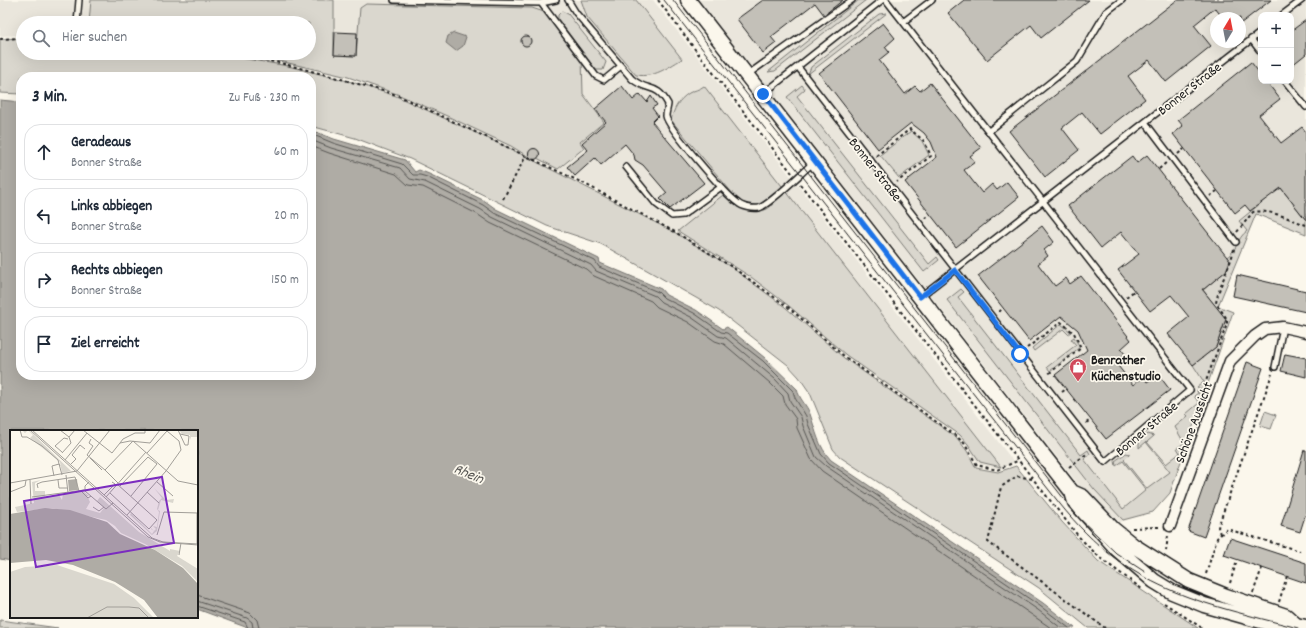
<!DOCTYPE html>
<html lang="de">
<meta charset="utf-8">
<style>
:root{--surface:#fff;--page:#f2f2f3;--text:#1f2937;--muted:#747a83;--line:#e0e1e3}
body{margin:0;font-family:Dekko,sans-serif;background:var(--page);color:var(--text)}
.controls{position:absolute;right:12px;top:12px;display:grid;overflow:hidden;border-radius:8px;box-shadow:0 4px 16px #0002}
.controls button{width:36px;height:36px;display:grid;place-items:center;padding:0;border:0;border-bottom:1px solid var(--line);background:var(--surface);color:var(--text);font:20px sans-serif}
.compass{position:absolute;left:1210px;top:12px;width:36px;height:36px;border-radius:50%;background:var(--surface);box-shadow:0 4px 16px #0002;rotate:10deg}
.stop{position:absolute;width:12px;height:12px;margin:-9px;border:3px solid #1a73e8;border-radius:50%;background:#fff}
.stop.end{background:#1a73e8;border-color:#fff;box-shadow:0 1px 4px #0008}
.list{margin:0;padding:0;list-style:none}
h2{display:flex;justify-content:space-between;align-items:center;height:52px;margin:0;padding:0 16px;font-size:17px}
h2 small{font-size:13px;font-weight:400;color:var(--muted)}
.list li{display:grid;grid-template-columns:26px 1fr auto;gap:12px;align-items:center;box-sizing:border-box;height:56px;margin:0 8px 8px;padding:0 8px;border:1px solid var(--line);border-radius:16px}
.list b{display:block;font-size:15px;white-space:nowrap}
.list p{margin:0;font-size:13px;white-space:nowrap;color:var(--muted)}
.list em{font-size:13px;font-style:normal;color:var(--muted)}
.icon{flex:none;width:22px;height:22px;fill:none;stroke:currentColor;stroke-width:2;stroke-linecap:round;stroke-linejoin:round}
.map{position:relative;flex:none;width:1306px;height:628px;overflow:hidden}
.search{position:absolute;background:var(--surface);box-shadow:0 4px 16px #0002;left:16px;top:16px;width:300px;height:44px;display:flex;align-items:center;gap:10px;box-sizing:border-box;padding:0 14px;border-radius:22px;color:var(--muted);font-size:15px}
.panel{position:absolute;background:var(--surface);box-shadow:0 4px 16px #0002;left:16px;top:72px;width:300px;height:308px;border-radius:16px}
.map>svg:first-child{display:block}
.built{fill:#eae6dc;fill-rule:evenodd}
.green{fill:#dad7ce;stroke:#7b7a75}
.water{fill:#afaca5;stroke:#74726e}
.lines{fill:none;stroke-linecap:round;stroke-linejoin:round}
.shore{stroke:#575653;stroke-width:1}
.building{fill:#c3c0b8;stroke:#1c1c1c}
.lane-casing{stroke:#1c1c1c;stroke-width:8}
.street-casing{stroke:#1c1c1c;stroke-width:13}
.secondary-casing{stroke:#1c1c1c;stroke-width:17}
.path{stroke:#1c1c1c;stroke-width:2;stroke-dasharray:3 3;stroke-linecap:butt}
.lane{stroke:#fbf7ec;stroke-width:5}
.street{stroke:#fbf7ec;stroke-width:10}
.secondary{stroke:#fbf7ec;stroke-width:14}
.tram{stroke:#1c1c1c;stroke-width:1}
.route{stroke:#1a73e8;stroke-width:5}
.labels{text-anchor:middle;stroke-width:3.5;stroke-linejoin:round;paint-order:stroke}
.street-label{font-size:14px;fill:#1c1c1c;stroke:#fbf7ec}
.poi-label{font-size:14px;font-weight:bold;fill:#1c1c1c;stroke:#fbf7ec;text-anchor:start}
.water-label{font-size:15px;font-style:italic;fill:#575653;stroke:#fbf7ec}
.inset-road{fill:none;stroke:#a29f99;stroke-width:1}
.view{fill:#7b2cbf;fill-opacity:0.15;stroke:#7b2cbf;stroke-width:2}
.inset-edge{fill:none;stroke:#1c1c1c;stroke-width:2}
</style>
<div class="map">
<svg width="1306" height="628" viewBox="0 0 1306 628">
<rect width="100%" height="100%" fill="#fbf7ec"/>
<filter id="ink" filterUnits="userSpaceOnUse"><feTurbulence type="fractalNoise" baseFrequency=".025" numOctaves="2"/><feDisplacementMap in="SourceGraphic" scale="8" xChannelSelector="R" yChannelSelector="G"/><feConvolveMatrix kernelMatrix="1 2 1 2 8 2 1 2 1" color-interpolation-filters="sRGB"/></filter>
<g filter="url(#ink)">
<!-- built -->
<path class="built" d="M0,0h653l361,462 -13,7 -22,-5 -20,-28 -114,-80 -58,-51 -55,-39 -55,-34 -93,-50 -189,-88 -44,-15 -75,-18 -48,-8h81v-30h-286v12l-23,1z
M699,0h607v234l-50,-20 -38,92 15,6 -63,181 -17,19 -33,10 -38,-33zM1261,15h30v66h-30zM1216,18h24v24h-24z"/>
<!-- green -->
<path class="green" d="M91,0h243v55l22,1 4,-48 6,-4 166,4 12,4 11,10 27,37 1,35 21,28 -24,20 4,6 -26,21 -21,-11 -5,1 -21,-13 -64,-30 -50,-22 -49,-17 -64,-15 -49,-9h74v-30h-220z
M581,0h55l46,59c-15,9 -28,19 -46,16l-49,-58z
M859,0h7l-91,71 -7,1z
M562,11l6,3 38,48 -3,8h-7l-38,-51v-4z
M887,13l-79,61 3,-7 68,-53z
M23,38v15h188l77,13 64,16 44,14 115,53 163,83 57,35 54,40 59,51 113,80 10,13 9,17 22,4 18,-6 46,56 36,39 100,67h-110l-49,-40 -199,-131 -7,-8 -23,-56 -11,-16 -11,-12 -69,-54 -118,-67 -54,-18 -137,-67 -55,-21 -44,-12v-49h-290v17l-21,-1v-54z
M802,85l3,4 -8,7 132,168 8,-7 2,3 -15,12 -137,-175z
M704,86l297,381 -21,-5 -12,-18 -8,-9 -114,-80 -57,-49 -38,-29 -73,-46 45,-36c11,10 28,21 44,14 4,-2 8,-8 11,-12l-4,-4 -14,12h-11l-10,-4 -68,-81c3,-11 7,-20 18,-27 5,-3 10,-3 15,-7z
M1209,96l97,124v14l-50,-20 -38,92 15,6 -28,80 -8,-5 7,-5 -11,-17 23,-18 10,-27 -23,-30 23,-19 4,-10 -3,-4c12,-9 9,-18 20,-26l-8,-10 33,-27z
M911,131l11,10 7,14 -30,23 -19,-23z
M961,289l3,3 -6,5 123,158 7,-5 2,4 -6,5 39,50 23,-19 -23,-29 -7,5 -1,-5 11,-8 4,1 -6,6 23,29 23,-17 -24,-30 -7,6v-7l9,-7 6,2 -7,6 19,22 14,-11 -3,-5 7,-5 -9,-16 13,-11 -2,-2 13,-11 -5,-7 4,-3 6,2 -34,98 -17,19 -30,8 -29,-31 -147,-189z
M1061,324l10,8 -3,2 -5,-5 -29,22 -2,-3z
M1074,337l6,10 -30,24 -3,-4 29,-22 -5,-6z
M1265,411l11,4 -5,14 -11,-3z
M0,620l58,8h-58z"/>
<!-- water -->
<path class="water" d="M454,33l12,4 -3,9 -7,5 -10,-8 2,-7z
M0,100l21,2v273h290v-245l23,9 71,21 10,12 4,-2 10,4 56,27 11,8 103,50 1,4 61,26 5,6 30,15 27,19 4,-2 38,31 32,31c2,10 10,16 13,25 6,17 8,32 21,46l212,143 32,25h-827l-51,-19v-178h-186v130l-11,-2z"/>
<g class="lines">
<!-- shore -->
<path class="shore" d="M311,134l22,9 69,21 11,11h7l7,2 56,28 11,8 101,48 4,6 59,25 6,6 30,15 27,19 6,1 36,28 30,30 2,7 11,18 2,8 13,30 8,9 211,143 29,22
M311,140l20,8 69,20 10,11 15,3 55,27 12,8 99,48 5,6 59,25 6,6 30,15 27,19 8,2 49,41 13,14 2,8 11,16 2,9 13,31 10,9 212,144 23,18
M311,146l18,7 67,21 12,11 15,2 54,27 13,9 96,46 8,7 57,25 6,6 31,15 27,19 9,3 46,39 13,13 2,8 11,15 1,9 14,31 11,12 229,157
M197,595l53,18 7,7 2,8
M197,601l50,17 5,4 1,6
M197,606l48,16 3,6"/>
</g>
<!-- building -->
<path class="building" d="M763,0h80l-19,15 -9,-12 -44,34 5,6 -13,10 -26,-34z
M964,0h125l-48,38 -10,-13 -44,35 -39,-47z
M1177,0h94l-31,24v-6h-17l-8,-10 -21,17 17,21 -45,36 -17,-22 -21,16 17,23 -45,35 -18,-22 -20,16 17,22 -34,27 -36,-46z
M1306,20v34l-15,12v-35z
M883,23l12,15 -10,9 4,5 -10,8 26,34 10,-8 5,5 10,-8 51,65 -11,8 5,6 -11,8 18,23 10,-9 5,6 10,-8 12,15 -63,50 -51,-65 32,-25 -6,-15 -7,-9 -13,-10 -33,26 -59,-76z
M335,32l22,1 -1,23 -22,-1z
M521 41a5 5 0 1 1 10 0a5 5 0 1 1-10 0Z
M1251,62l10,13v6h5l14,18 -21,16 22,28 21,-16 4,5v88l-25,-32 -31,23 -5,-6 -10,8 -62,-79 10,-8 -5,-6z
M622,86l11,14 7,-6 7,8 4,-6 6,9 -5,3 6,8 -6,6 52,61 -34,26 -10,-10 7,-6 -24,-28 -8,-5 -1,-5 -9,-11 -24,21 -6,-7 -20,18 -8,-9 21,-17 -6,-7 24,-21 -11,-13z
M528.5 154a5.5 5.5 0 1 1 11 0a5.5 5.5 0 1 1-11 0Z
M1147,155l83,106 -4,10 -22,18h-2l24,30 -10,28 -23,18 -25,-31 21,-17 -18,-22 -21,16 -32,-41 21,-16 -18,-22 -20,16 -33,-42 64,-50 5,7z
M1042,226l12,16 -10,8 4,6 -10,8 17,22 11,-8 4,6 11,-8 50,64 -10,9 4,5 -10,8 18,23 10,-8 4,5 11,-8 12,16 -64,49 -51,-64 32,-25 -9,-20 -17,-14 -32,25 -51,-65z
M1237,275l69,16v21l-73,-16z
M1285,354l21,4v19l-25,-6z
M1247,362l16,6 -59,169 -16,-6z
M1304,450h2v63l-6,19 -19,-6z
M1230,538l76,25v20l-82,-28z"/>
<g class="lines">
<!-- lane casing -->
<g class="lane-casing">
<path id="lane" d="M394,0l147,3 15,-3
M568,0l8,13 56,66c17,14 24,3 36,25 0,3 -2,8 -2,12 1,11 60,79 72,87 4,4 15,6 21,5 12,-4 43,-36 54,-45
M541,3l55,73 8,4 17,-14
M1282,15l20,-15
M903,22l29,-22
M77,23l2,-23
M1251,39l10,13
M798,67l307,395 85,-72 -304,-390
M747,75l105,-75
M1285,81l21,26
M763,94l119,-94
M1145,122l91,120
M989,131l88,-70 29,-49 16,-12
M626,167l30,37 16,12 11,-1 38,-28
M921,296l340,-264
M1275,367l8,-40"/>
</g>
<!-- street casing -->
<g class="street-casing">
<path id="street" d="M1170,526l60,-165 25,-25 10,-7 18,-2 23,5"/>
</g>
<!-- secondary casing -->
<g class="secondary-casing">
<path id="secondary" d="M688,0l384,492 3,10 42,47 37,32 18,11 32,13 57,16 17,4h18l10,2
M1074,493l9,4 30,32 21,17 55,35 37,15 60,20 10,9"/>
</g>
<!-- path -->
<path class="path" d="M658,0l42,56 92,117
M0,39l23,-1
M223,53l57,10 47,12 70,20 186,88 92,49 57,35 56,40 57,50 110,78 9,8 13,22 20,5 20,-9
M1178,154l6,-5
M876,156l34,-27 14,12 7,15 -34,26
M1159,169l8,-7
M800,184l279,353 21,21 42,31
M1210,196l7,-5
M503,199l23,-43
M925,218l5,-4
M1237,232l16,-20c18,-3 36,7 53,13
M1126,297l8,-6
M999,312l4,-4
M1027,348l34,-26 13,11 7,15 -34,27
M1197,391l5,1 25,-68v-5l-11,-16c3,-19 14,-35 18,-54
M1062,392l4,-3
M1086,423l5,-3
M1069,467l19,-14
M1032,479l-15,-3 -16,11 -13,55 117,86
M1132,528l27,-1
M1220,534l-2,-7 54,-153
M1166,551l2,-15
M1206,574l11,-36 10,-9 73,22
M1230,583l7,-23
M1253,593l9,-25
M1279,602l8,-26
M1164,603l38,25"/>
<!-- lane -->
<use href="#lane" class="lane"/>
<!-- street -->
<use href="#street" class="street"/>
<!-- secondary -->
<use href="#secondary" class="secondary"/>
<!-- tram -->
<path class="tram" d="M664,0l396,504c69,86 137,98 238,124
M673,0l406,518 37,35 29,19"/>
</g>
</g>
<g class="lines" filter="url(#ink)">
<!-- route -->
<path class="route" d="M763,94l157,203 35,-27 65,84"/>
</g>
<!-- icons -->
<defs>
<g id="shop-pin" transform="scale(0.9)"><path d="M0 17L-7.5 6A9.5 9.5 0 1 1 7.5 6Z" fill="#d1495b" stroke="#fbf7ec"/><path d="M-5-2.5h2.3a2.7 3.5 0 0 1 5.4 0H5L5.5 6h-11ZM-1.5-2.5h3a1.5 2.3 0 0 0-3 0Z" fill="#fff"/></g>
</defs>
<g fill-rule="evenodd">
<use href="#shop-pin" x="1078" y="367"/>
</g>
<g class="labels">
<!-- street labels -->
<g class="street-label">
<text transform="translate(1189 88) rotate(-38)" y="5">Bonner Straße</text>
<text transform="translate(876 169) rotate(52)" y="5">Bonner Straße</text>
<text transform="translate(1193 422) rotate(-70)" y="5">Schöne Aussicht</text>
<text transform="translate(1146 428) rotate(-40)" y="5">Bonner Straße</text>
</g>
<!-- poi labels -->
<g class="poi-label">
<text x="1091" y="364">Benrather<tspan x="1091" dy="16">Küchenstudio</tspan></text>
</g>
<!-- water labels -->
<g class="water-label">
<text transform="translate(469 473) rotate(23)" y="5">Rhein</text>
</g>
</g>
<!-- overview -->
<g transform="translate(10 430)">
<rect width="188" height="188" fill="#fbf7ec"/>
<path d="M12,0h7l42,41 -9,2 -2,-11 -30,-24 3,-3 -5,-5 -3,3zM169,0h19v7h-7l-1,3v-5l-8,-1zM31,50l-6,3v8h10v6l14,-2 3,5 1,-6 21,-2 5,4h-2l3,6 -4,7 14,4 4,-5 -7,-7 3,-4 39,35 31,19v-2l10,2 -3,5 21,13v13l-16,-16 -37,-22 -24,-11 -6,-7 -9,-6 -54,-12 -35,4 -2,-5 19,-4 -2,-21zM144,58l12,12 8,-1 -1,4 -12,-3 -3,10 2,1 -3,20 -5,4 -22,-20 1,-2 21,21 2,-3 -3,-2v-1l3,3 2,-2 -3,-3 4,1 2,-15 -2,-3 2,-8 3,-3zM47,135l57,19 20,14 20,20h-144v-46l15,-5z" fill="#dad7ce"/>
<path d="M67,49l1,11 -9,1 -1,-11zM35,78l25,2 37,12 13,12 35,16 28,18 15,16v34h-40l-14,-18 -29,-18 -42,-17 -27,-5 -36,3v-49z" fill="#afaca5"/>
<path class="inset-road" d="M10,0l2,7h5l15,9 16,14 4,15M20,0l118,107 12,5 38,3M22,0l120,108 11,4 35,2M50,0l9,7 6,-7M73,0l29,23 8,-10 10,-2 20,2 10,-13M168,0l7,15h3l1,-9 -9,-2M81,9l-2,4 4,3 -6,9 18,15M110,13l3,-4 12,-6h10v-3M52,22l-7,-6 9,-8 4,1M52,23l9,-10 -2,-6M137,23l20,-22 12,10 2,9 -15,21M80,28l12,12M55,30l22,-27M61,34l5,-5 -4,-4 8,-10 5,4M67,41l33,-41M56,45l2,18M44,46l-2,-10 7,-2 1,2M20,50l1,24M48,50l1,8h8M79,52l-4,4v5l21,18 7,-6M147,52l16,14M0,53l67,-12M108,53l-13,-13 28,-29 45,40 20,4M110,56l28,-29 9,7 -26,32M28,58l-1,-4 5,-2 33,-5 4,14M71,61l7,7 3,-2M0,62l15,-6 1,-6M137,62l12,11M100,63l39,36 8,-9 -40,-36M94,65l11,-11 -3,-2M22,67l52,-7M96,67l40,-45M83,77l6,4 5,-4M117,85l39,-44M147,105l7,-23 34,1M187,114v-31M169,125l2,-12M77,188l20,-11h22l10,1 10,10"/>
<path class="view" d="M152,47l12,66 -138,24 -12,-66z"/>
<rect width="188" height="188" class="inset-edge"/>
</g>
</svg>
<div class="controls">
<button>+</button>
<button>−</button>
</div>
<svg class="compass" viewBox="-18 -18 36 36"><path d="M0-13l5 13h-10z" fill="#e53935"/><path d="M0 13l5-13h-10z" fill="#747a83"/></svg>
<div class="stop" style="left:1020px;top:354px"></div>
<div class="stop end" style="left:763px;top:94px"></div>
<div class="search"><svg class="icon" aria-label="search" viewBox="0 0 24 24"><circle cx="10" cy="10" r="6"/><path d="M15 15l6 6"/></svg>Hier suchen</div>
<section class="panel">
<h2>3 Min.<small>Zu Fuß · 230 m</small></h2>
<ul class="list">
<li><svg class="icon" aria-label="ahead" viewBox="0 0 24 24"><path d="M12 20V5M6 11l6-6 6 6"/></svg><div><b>Geradeaus</b><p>Bonner Straße</p></div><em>60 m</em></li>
<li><svg class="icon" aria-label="left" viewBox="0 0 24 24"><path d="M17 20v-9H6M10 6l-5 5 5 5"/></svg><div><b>Links abbiegen</b><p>Bonner Straße</p></div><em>20 m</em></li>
<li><svg class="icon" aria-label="right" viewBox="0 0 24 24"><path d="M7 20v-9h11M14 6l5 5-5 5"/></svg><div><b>Rechts abbiegen</b><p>Bonner Straße</p></div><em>150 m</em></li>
<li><svg class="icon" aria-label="arrive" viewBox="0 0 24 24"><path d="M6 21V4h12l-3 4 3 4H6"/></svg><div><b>Ziel erreicht</b></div></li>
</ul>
</section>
</div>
